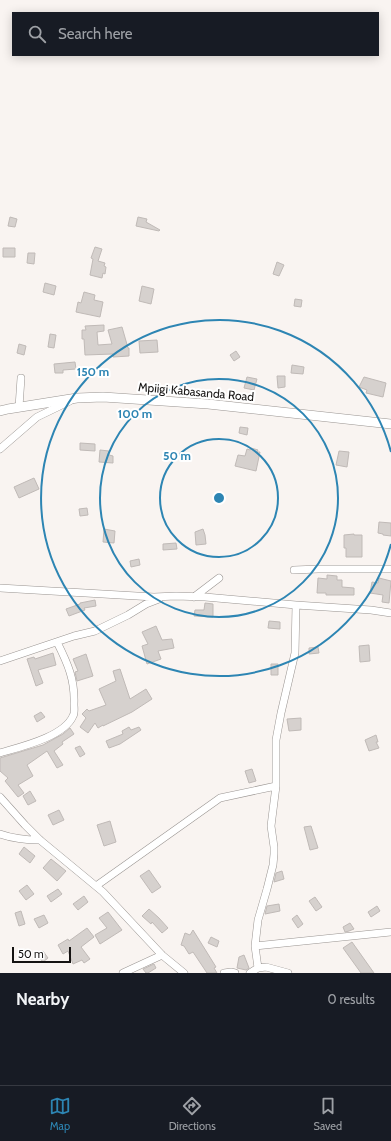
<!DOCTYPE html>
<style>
:root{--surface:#171b24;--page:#242831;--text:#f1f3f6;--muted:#9ea1a6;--line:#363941;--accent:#2d85b3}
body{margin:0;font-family:Cabin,sans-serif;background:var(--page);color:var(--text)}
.scale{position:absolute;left:12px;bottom:10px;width:59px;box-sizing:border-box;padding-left:4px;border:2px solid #151312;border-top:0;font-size:11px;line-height:14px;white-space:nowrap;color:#151312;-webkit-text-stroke:3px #fff;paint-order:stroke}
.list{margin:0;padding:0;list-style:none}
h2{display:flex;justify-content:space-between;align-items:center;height:52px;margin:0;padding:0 16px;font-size:17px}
h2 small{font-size:13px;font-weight:400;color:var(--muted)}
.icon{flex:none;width:22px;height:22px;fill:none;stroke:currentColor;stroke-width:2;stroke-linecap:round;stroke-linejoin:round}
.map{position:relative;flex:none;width:391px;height:973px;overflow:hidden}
.search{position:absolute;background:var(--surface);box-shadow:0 2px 10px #0003;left:12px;right:12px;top:12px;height:44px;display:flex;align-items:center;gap:10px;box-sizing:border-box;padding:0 14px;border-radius:0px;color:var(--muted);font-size:15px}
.sheet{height:112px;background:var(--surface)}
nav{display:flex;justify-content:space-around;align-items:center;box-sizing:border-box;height:56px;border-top:1px solid var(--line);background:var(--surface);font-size:11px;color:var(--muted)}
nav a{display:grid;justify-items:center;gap:2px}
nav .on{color:var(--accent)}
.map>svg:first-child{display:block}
.building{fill:#d6d1ce;stroke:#c0bab7}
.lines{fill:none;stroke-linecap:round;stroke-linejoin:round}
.minor-casing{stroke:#999491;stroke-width:8}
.secondary-casing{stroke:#999491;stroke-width:10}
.minor{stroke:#fff;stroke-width:7}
.secondary{stroke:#fff;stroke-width:9}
.ring{fill:none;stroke:#2d85b3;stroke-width:2}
.labels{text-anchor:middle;stroke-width:4;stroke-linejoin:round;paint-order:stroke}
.street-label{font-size:12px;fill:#151312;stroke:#fff}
.centre{fill:#2d85b3;stroke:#fff;stroke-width:2}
.ring-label{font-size:12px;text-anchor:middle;font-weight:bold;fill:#2d85b3;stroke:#fff;stroke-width:4;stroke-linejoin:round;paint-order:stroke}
</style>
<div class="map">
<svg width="391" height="973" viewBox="0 0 391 973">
<rect width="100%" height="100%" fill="#f9f4f1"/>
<!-- building -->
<path class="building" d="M10,217l7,2 -2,8 -7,-1z
M138,217l9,2 -1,3 14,8 -1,1 -23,-5z
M95,247l7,2 -4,12 7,2 -1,3 2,1 -1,7 -2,-1 -1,5 -12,-3 3,-16 -2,-1z
M3,248h12v9h-12z
M28,253h7l-1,11 -7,-1z
M277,262l7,3 -5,11 -6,-2z
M45,283l11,3 -2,9 -11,-3z
M142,286l12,3 -3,15 -12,-3z
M84,292l11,3 -1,5 9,2 -3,15 -24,-5 2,-10 3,1z
M295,299l7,1 -1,7 -7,-1z
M104,325v6l-7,1 1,13 14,-1 -4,-14 14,-3 6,21h1v8l-16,1v-3l-28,1 -1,-16h-2v-9h4l-1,-4z
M50,334l6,1 -2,13 -6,-1z
M157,340l1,12 -18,1 -1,-12z
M19,344l7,2 -2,9 -7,-2z
M236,351l4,6 -6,4 -4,-6z
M75,362l1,7 -13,1v3h-8l-1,-9z
M292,365l12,2 -1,7 -12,-1z
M277,376h8v11l-7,1z
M247,377l10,2 -3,11 -10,-2z
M364,377l22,6 -3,14 -17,-4 1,-3 -8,-3z
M240,427l8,1 -1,7 -8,-2z
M80,443l15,1v7l-15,-1z
M251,448l7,2 -1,2h3l-4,19 -21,-5 3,-11 7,1 2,-7 3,1z
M100,450l9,1v4l4,1v7l-14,-1z
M339,451l10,1 -2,15 -11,-2z
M34,478l5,11 -20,9 -5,-11z
M87,508l1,7 -8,1 -1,-7z
M379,522l12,1v13l-8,-1v-1l-5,-1z
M104,529l11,2 -1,12 -11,-1z
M203,529l2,6 1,9 -10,1 -1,-13z
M354,534v1h8v22h-16v-9h-2v-13z
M176,543l1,6 -14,1v-6z
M139,559l1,6 -9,2 -1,-6z
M327,575l10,1v4h5v7l12,1v7h-28v-2h-9l1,-15 9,1z
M379,578l12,3 -2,22 -7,-1 1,-7 -13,-2 2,-11 6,1z
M95,600l1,6 -12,2 1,2 -16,6 -3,-7 14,-5v-1z
M205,603l8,1v13l-19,-1 1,-6h9z
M269,621l11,1v7l-12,-1z
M156,626l6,14 10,-1 2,9 -16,3 3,8 -14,5 -5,-18 6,-2 -6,-12z
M369,645l1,16 -10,1 -1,-16z
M318,647l1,6 -10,1v-6z
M53,653l3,12 -18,5 5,13 -7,3 -9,-27 7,-2 1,2z
M86,654l7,22 -16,5 -2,-9 3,-1 -5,-12z
M271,664h7v11h-7z
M120,669l10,30 16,-10 6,10 -20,13 -29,14v-1l-5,3 -3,-5 -7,10 -8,-6 6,-9 -4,-4 5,-5 2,2 17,-6 -7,-16 17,-8 -3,-10z
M41,712l4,5 -8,5 -3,-6z
M301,718v12l-12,1 -2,-12z
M129,727l2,3 8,-3 2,3 -21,14 -11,4 -3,-7 17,-7 -1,-3z
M70,728l4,6 -12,8 1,2 -9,7 9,14 -6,3 -10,-17 -20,14 6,11 -15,9 6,8 -6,4 -13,-16 3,-3 -8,-7v-13l43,-13 20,-11z
M376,735l2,7h-2l3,6 -10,3 -4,-11z
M80,746l5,8 -5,3 -5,-9z
M252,769l4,12 -7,2 -4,-12z
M30,791l6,10 -8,4 -5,-9z
M59,810l5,10 -11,5 -5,-10z
M110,821l6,21 -12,4 -7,-21z
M311,826l7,22 -8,2 -6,-23z
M24,847l11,9 -5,7 -11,-9z
M51,859l15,12 -9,10 -14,-13z
M149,870l12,17 -9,6 -12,-17z
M282,871l2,8 -10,3 2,-9z
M27,885l7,9 -8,6 -7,-9z
M58,889l4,5 -11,8 -4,-6z
M84,896l4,6 -10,8 -5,-6z
M315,897l7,10 -6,4 -7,-10z
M279,904l1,7 -15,3 2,-8z
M377,906l3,5 -9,6 -3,-5z
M149,909l10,9 9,10 -6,5 -10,-11 -1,2 -9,-8z
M21,911l4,13 -6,2 -4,-13z
M108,912l14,18 -22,14 -5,-9 12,-7 -8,-10z
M44,915l4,8 -9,5 -5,-9z
M297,915l6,9 -5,4 -6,-9z
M350,923l4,6 -5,2 -4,1 -2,-5z
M87,928l7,9 -13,10 9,12 -6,4 -2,-3 -9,4 -5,-13 -5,3 -5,-9 10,-6 1,2z
M193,930l23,37 -2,1 3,5h-10l-14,-21 -4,2 -5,-8 -3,-1 4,-12 5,2z
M211,937l8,4 -2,6 -9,-4z
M352,942l22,31h-13l-18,-25z
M43,951l5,7 -5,4 -6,-7z
M244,955l5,13 -3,2 -9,-2 2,-11z
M154,964l2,4 -8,5h-2l-3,-4z"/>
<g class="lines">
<!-- minor casing -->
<g class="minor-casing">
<path id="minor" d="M19,407l2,-29
M0,449l37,-32 33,-16
M294,570l24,-1h73
M0,588l154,9 22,-1 29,1 91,8 75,5 20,3
M194,597l25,-19
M0,661l74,-25 21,-5 33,-16 18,-11 13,-5
M0,753c20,-6 64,-16 73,-37 2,-3 1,-8 1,-12 1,-24 -6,-40 -17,-62
M0,797l25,28 15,15 63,52 59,63 22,18
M0,834c14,5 26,6 40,6
M96,886l124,-88 56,-12
M255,946l136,-14
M258,968l-3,-22 3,-26 9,-31 6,-24 1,-11v-7l-3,-21 5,-40v-46l5,-27 14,-60 1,-48
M123,973l39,-18
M224,973l7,-1 4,1
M250,973l8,-5 8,-1 22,6"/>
</g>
<!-- secondary casing -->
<g class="secondary-casing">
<path id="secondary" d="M0,411l8,-2 69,-11 26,-1 105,7 183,20"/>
</g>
<!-- minor -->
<use href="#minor" class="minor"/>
<!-- secondary -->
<use href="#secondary" class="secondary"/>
</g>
<!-- distance rings -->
<g class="ring">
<circle cx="219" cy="498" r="59"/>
<circle cx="219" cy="498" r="119"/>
<path d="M391 544A178 178 0 1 1 391 452"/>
</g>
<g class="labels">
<!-- street labels -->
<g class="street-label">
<text transform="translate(196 392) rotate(5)" y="4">Mpiigi Kabasanda Road</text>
</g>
</g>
<circle cx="219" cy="498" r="6" class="centre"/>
<g class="ring-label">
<text x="93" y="376">150 m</text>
<text x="135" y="418">100 m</text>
<text x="177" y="460">50 m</text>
</g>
</svg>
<div class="scale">50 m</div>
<div class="search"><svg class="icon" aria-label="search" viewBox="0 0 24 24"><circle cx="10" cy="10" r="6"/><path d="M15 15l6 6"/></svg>Search here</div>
</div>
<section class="sheet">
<h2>Nearby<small>0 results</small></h2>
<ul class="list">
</ul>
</section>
<nav>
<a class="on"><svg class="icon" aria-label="map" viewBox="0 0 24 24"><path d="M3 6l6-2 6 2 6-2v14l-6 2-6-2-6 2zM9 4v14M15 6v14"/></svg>Map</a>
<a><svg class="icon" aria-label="directions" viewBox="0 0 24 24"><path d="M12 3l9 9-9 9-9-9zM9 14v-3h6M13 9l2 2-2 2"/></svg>Directions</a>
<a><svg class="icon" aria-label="saved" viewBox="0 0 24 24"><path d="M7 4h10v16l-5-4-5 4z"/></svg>Saved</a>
</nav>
